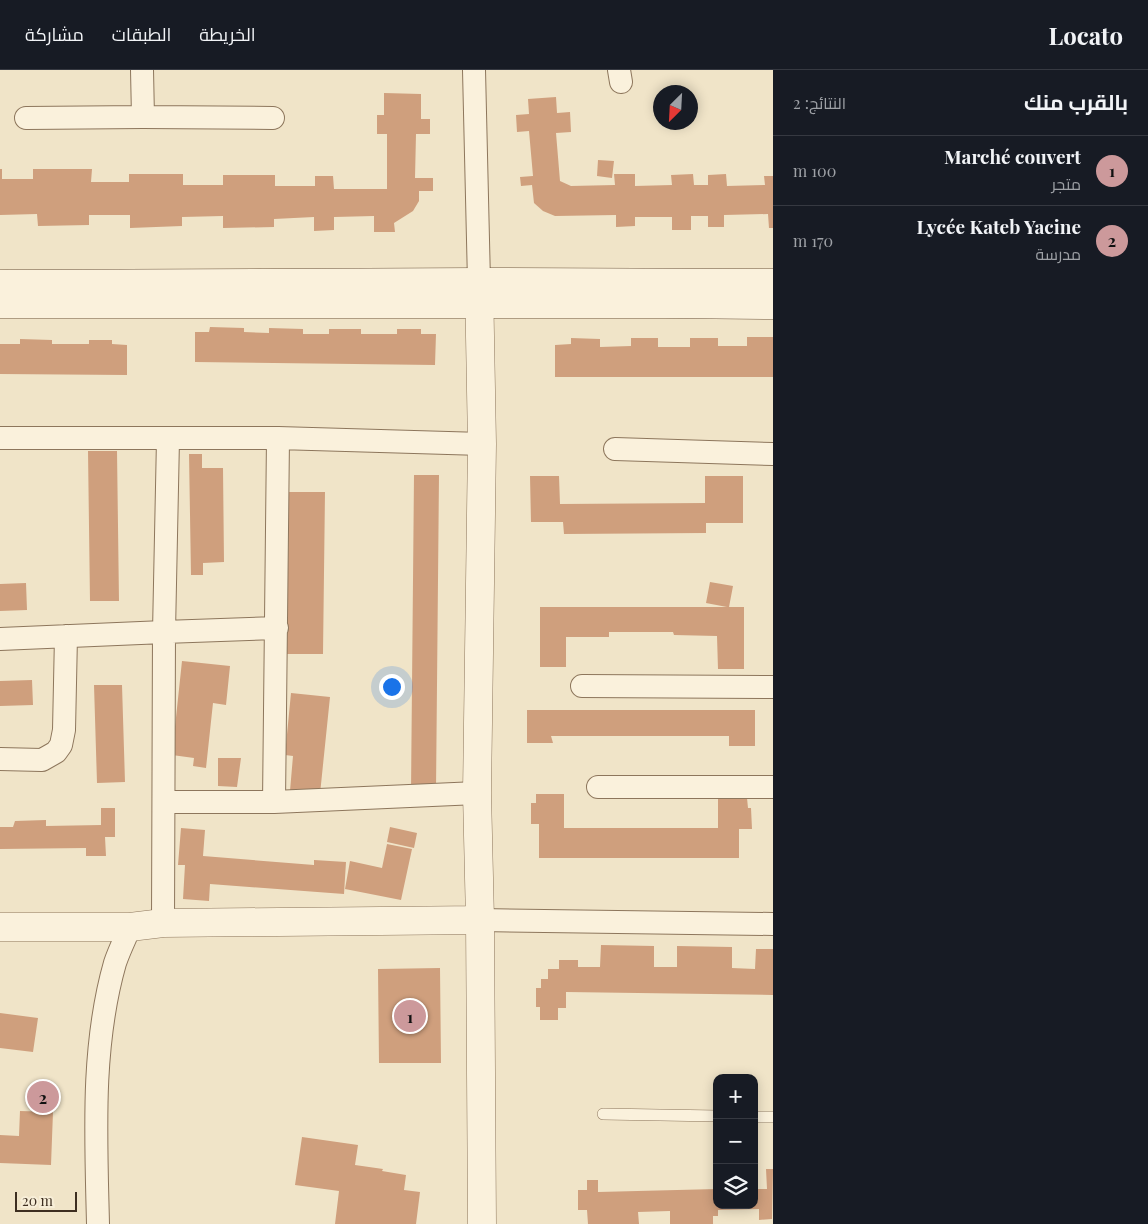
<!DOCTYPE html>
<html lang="ar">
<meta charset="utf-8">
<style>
:root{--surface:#171b24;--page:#242831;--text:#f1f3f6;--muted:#9ea1a6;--line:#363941;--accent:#cc999b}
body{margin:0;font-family:"Playfair Display",Cairo,serif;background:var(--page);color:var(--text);direction:rtl}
.controls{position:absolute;right:15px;bottom:15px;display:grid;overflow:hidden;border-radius:10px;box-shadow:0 2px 12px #0003}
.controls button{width:45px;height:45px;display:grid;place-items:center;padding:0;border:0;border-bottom:1px solid var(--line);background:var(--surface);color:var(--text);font:25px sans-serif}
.compass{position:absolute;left:653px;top:15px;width:45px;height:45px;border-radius:50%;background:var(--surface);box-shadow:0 2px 12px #0003;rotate:204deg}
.scale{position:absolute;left:15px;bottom:12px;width:62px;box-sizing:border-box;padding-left:5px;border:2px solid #3d2e20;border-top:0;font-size:14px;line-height:18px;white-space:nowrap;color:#3d2e20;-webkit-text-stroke:4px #f7eed8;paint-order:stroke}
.you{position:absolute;left:391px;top:616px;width:18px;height:18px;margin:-12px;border:4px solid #fff;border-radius:50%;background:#1a73e8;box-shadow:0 0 0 8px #1a73e833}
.badge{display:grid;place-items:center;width:32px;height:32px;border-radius:50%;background:var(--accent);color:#111;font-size:16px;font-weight:700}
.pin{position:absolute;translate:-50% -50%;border:2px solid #fff;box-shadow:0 1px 5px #0006}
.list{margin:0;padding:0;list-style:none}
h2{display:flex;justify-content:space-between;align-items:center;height:65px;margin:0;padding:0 20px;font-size:21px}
h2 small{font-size:16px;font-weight:400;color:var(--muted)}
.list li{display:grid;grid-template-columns:32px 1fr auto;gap:15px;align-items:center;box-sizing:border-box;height:70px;padding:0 20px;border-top:1px solid var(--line)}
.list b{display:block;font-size:19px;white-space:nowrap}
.list p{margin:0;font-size:16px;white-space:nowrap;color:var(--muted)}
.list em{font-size:16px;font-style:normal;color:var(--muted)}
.icon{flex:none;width:28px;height:28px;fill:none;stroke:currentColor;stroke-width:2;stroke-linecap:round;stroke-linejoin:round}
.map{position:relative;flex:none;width:773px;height:1154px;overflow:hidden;direction:ltr}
header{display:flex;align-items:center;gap:30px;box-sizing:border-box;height:70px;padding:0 25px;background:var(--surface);border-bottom:1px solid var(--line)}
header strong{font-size:24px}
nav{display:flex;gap:28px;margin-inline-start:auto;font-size:18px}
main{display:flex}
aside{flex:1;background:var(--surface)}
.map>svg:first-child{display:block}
.building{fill:#cf9f7d}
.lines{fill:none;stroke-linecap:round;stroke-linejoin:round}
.service-casing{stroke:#8d765c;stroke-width:12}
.minor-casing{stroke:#8d765c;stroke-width:24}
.tertiary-casing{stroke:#8d765c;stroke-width:29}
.secondary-casing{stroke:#6f573f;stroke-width:29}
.service{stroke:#faf1dc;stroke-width:11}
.minor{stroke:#faf1dc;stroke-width:22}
.tertiary{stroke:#faf1dc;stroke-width:28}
.secondary{stroke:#faf1dc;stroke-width:28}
</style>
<header>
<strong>Locato</strong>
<nav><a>الخريطة</a><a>الطبقات</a><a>مشاركة</a></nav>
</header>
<main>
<aside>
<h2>بالقرب منك<small>النتائج: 2</small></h2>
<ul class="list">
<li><span class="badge">1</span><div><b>Marché couvert</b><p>متجر</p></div><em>100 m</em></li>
<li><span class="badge">2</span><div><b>Lycée Kateb Yacine</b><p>مدرسة</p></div><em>170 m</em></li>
</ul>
</aside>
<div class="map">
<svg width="773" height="1154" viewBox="0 0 773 1154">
<rect width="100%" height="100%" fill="#f0e4c8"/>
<!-- building -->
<path class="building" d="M384,23l37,1v25h9v15h-14l-1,44h18v13h-14v10l-6,10 -19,12 1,9h-21v-16l-40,1v13l-20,1v-14l-40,2v8l-51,1v-12l-41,1v9l-52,2v-13h-41v10l-51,1 -1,-12 -37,1v-46h2v10h31v-10h59l-1,13h38v-8h54v11h40v-10h52v11h40v-10h18l1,13h53v-55h-10v-19h7z
M556,27l1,16 13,-1 1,20 -15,1 4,48 11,5 44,-1 -1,-11h21v12l37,-1 -1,-10 22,-1 1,11h14v-10l18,-1 1,12 38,-1 -1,-9h9v52h-4l-1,-14 -44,1v12h-16v-11h-17v14h-19v-13h-37v9l-19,1v-12l-61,1 -12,-5 -9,-8 -2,-18 -11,1 -1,-9 13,-1 -4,-45 -12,1 -1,-17 13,-1 -1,-15z
M598,90l16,1 -2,17 -15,-2z
M210,257l34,1v4l25,1v-5l34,1v5h26v-5h32v5h36v-5h24v5h15l-1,31 -240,-3v-30h14z
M747,267h26v40h-218v-32l16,-1v-6l29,1v8l31,-1v-8h27v9h32v-9h28v8h29z
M20,269l32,1v4h37v-4h23v4l15,1v30l-127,-1v-30h20z
M88,381h29l2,150h-29z
M189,384h13v14h21l1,94 -21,1v12h-12z
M414,405h25l-3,315 -25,2z
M530,406h29l1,28 145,-1v-27h38v47h-37v10l-142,1 -1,-12h-32z
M289,422h36l-2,162h-36z
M710,512l23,4 -4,21h15v62h-26l-1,-33 -43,-1 -1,-3h-64v5h-43v30h-26v-60h187l-21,-4z
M26,513l1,27 -27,1v-27z
M182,591l48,5 -4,39 -13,-2 -7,65 -13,-2 1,-8 -22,-3z
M32,610l1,25 -33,1v-25z
M94,615h28l3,97 -28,1z
M291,623l39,4 -10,97 -30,-3 3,-35 -8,-1z
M527,640h228v36h-26v-10h-178l2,7h-26z
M218,688h23l-4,29 -19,-1z
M536,724h28v34h154v-30h29l1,10h3l1,21h-13v29h-200v-34h-8v-21h5z
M101,738h14v29h-10l1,19h-20v-8l-86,1v-22h13l2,-6 31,-1v6l55,-1z
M390,757l27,6 -3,15 -27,-6z
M181,758l24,2 -2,26 111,9v-5l32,2 -2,32 -134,-10 -1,17 -26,-2 2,-34h-7z
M387,774l25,5 -11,51 -56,-11 5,-28 32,7z
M601,875l53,1v21h23v-21l55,1v21l23,1 1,-20h17v46l-207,-3v16h-8v12h-18v-13h-4v-19h5v-9h7v-10h11v-9h19v7h22z
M440,898l1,95h-62l-1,-94z
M0,943l38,5 -5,34 -33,-4z
M20,1041l33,1 -2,53 -51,-2v-28l19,1z
M302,1067l56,8 -3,20 28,4 -1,2 24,4 -2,15 16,2 -4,32h-81l4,-33 -44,-6z
M766,1099h7l-1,50 -13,1v-11l-41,1v6h-5v8h-43v-13l-32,1 1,12h-51l-1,-14h-9v-20h9v-10h11v12l119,-3v16h37v-16h13z"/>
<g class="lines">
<!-- service casing -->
<g class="service-casing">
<path id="service" d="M603,1044l114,2
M754,1047h19"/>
</g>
<!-- minor casing -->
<g class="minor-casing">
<path id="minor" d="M142,0l1,47
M474,0l5,212
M619,0l2,12
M26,48l117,-1 130,1
M0,368h278l204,6
M615,379l158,5
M0,569l164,-7 113,-4
M582,616l191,1
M0,689l42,1 14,-8 5,-7 3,-15 2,-94
M598,717h175
M164,732h110l203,-9
M274,732l4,-364
M480,850l293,4
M163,853l1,-291 4,-193
M98,1154c-2,-87 -7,-177 17,-261 4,-12 10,-24 15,-36"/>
</g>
<!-- tertiary casing -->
<g class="tertiary-casing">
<path id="tertiary" d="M479,212l3,162 -5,349 3,127 2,304
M0,857h130l33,-4 317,-3"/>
</g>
<!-- secondary casing -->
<g class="secondary-casing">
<path id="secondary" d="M0,214l479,-2 294,1
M0,234h665l108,1"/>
</g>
<!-- service -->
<use href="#service" class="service"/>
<!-- minor -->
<use href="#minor" class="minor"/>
<!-- tertiary -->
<use href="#tertiary" class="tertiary"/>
<!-- secondary -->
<use href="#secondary" class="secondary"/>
</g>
</svg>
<div class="controls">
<button>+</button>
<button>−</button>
<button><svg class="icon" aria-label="layers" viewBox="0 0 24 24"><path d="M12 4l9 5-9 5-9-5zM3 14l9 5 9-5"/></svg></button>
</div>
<svg class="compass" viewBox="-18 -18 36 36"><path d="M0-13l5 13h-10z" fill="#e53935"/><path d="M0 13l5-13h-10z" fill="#9ea1a6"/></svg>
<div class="scale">20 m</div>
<div class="you"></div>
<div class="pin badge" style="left:410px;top:946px">1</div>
<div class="pin badge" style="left:43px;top:1027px">2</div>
</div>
</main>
